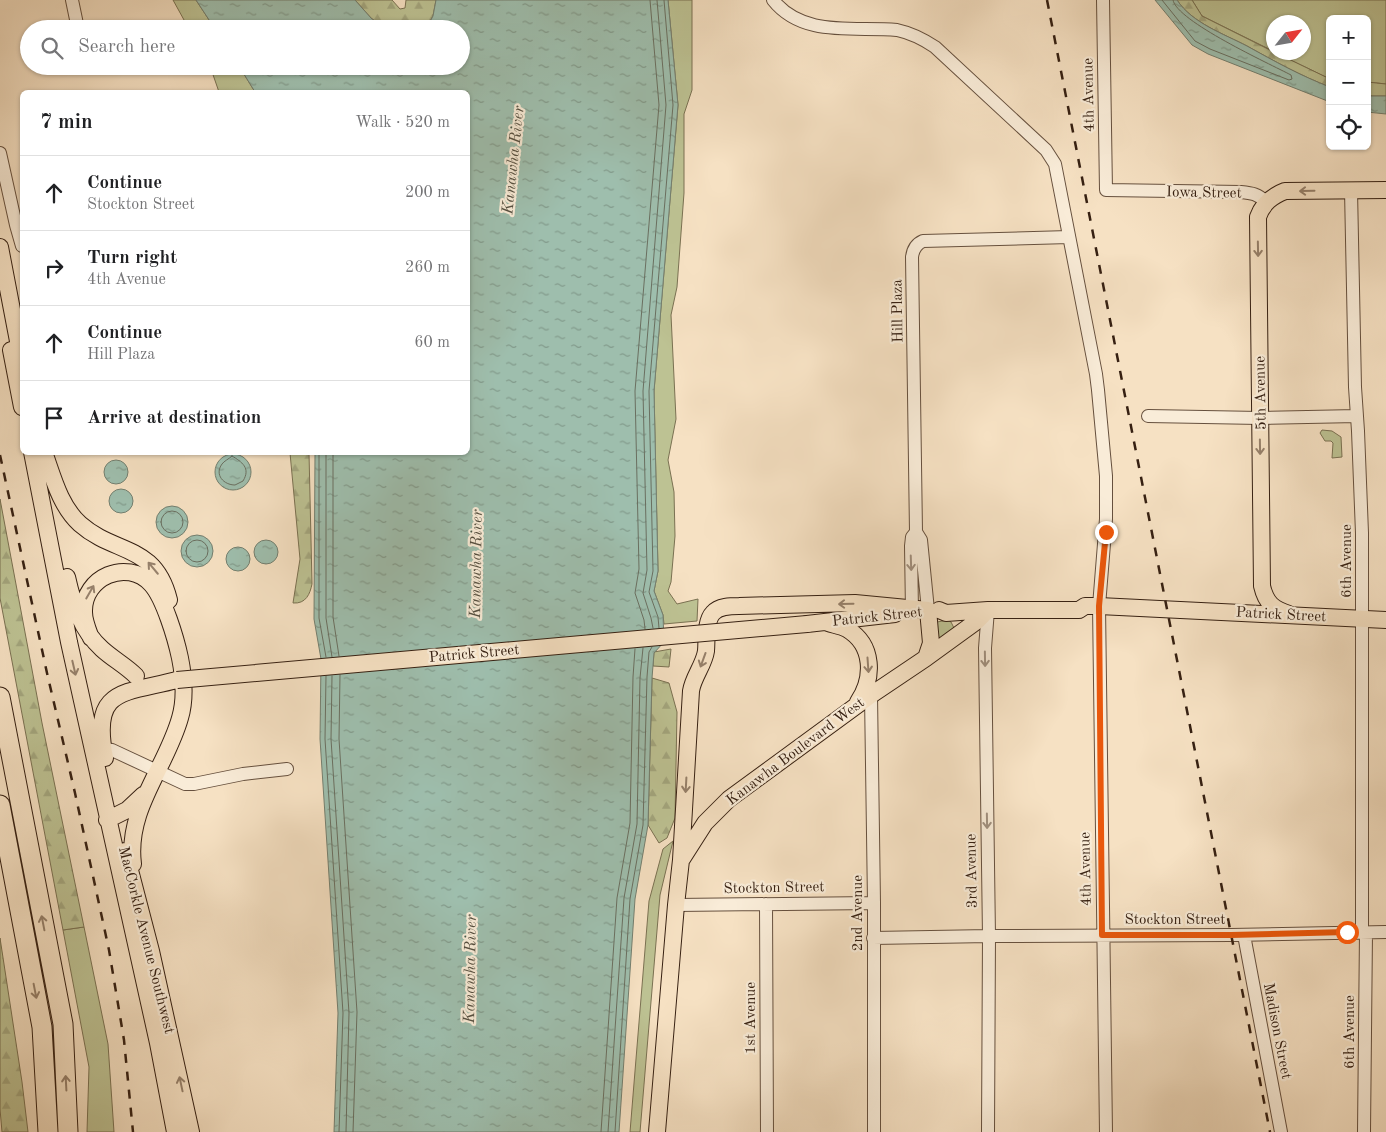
<!DOCTYPE html>
<meta charset="utf-8">
<style>
:root{--surface:#fff;--page:#f6f6f6;--text:#202124;--muted:#757577;--line:#e0e0e0}
body{margin:0;font-family:"Old Standard TT",serif;background:var(--page);color:var(--text)}
.controls{position:absolute;right:15px;top:15px;display:grid;overflow:hidden;border-radius:8px;box-shadow:0 1px 4px #0004}
.controls button{width:45px;height:45px;display:grid;place-items:center;padding:0;border:0;border-bottom:1px solid var(--line);background:var(--surface);color:var(--text);font:25px sans-serif}
.compass{position:absolute;left:1266px;top:15px;width:45px;height:45px;border-radius:50%;background:var(--surface);box-shadow:0 1px 4px #0004;rotate:59deg}
.stop{position:absolute;width:15px;height:15px;margin:-11px;border:4px solid #ea580c;border-radius:50%;background:#fff}
.stop.end{background:#ea580c;border-color:#fff;box-shadow:0 1px 5px #0008}
.list{margin:0;padding:0;list-style:none}
h2{display:flex;justify-content:space-between;align-items:center;height:65px;margin:0;padding:0 20px;font-size:21px}
h2 small{font-size:16px;font-weight:400;color:var(--muted)}
.list li{display:grid;grid-template-columns:32px 1fr auto;gap:15px;align-items:center;box-sizing:border-box;height:75px;padding:0 20px;border-top:1px solid var(--line)}
.list b{display:block;font-size:19px;white-space:nowrap}
.list p{margin:0;font-size:16px;white-space:nowrap;color:var(--muted)}
.list em{font-size:16px;font-style:normal;color:var(--muted)}
.icon{flex:none;width:28px;height:28px;fill:none;stroke:currentColor;stroke-width:2;stroke-linecap:round;stroke-linejoin:round}
.map{position:relative;flex:none;width:1386px;height:1132px;overflow:hidden}
.search{position:absolute;background:var(--surface);box-shadow:0 1px 4px #0004;left:20px;top:20px;width:450px;height:55px;display:flex;align-items:center;gap:12px;box-sizing:border-box;padding:0 18px;border-radius:28px;color:var(--muted);font-size:19px}
.panel{position:absolute;background:var(--surface);box-shadow:0 1px 4px #0004;left:20px;top:90px;width:450px;height:365px;border-radius:8px}
.map>svg:first-child{display:block}
.green{fill:#bdc293;stroke:#7a7152}
.forest{fill:url(#forest-firs);stroke:#7a7152}
.water{fill:url(#water-ripples);stroke:#747f6f}
.lines{fill:none;stroke-linecap:round;stroke-linejoin:round}
.shore{stroke:#6a6f60;stroke-width:1}
.minor-casing{stroke:#66503e;stroke-width:14}
.major-casing{stroke:#362012;stroke-width:18}
.highway-casing{stroke:#362012;stroke-width:21}
.minor{stroke:#f9ecd8;stroke-width:12}
.major{stroke:#f6e1c3;stroke-width:16}
.highway{stroke:#f6e1c3;stroke-width:19}
.rail{stroke:#362012;stroke-width:2.5;stroke-dasharray:9 9;stroke-linecap:butt}
.major-bridge-casing{stroke:#362012;stroke-width:18;stroke-linecap:butt}
.major-bridge{stroke:#f6e1c3;stroke-width:16}
.oneway{stroke:#96806a}
.oneway2{stroke:#a1907f}
.route{stroke:#ea580c;stroke-width:6}
.labels{text-anchor:middle;stroke-width:4.5;stroke-linejoin:round;paint-order:stroke}
.street-label{font-size:15px;fill:#362012;stroke:#f9ecd8}
.water-label{font-size:16px;font-style:italic;fill:#554f40;stroke:#f9ecd8}
</style>
<div class="map">
<svg width="1386" height="1132" viewBox="0 0 1386 1132">
<defs>
<pattern id="forest-firs" width="22" height="20" patternUnits="userSpaceOnUse" patternTransform="scale(1.25)"><rect width="22" height="20" fill="#bdc293"/><path d="M5 1l3.5 6h-7zM16 11l3.5 6h-7z" fill="#a3a67e"/></pattern>
<pattern id="water-ripples" width="26" height="14" patternUnits="userSpaceOnUse" patternTransform="scale(1.25)"><rect width="26" height="14" fill="#9ebead"/><path d="M2 4q2-2 4 0t4 0M15 11q2-2 4 0t4 0" fill="none" stroke="#829a8b"/></pattern>
</defs>
<rect width="100%" height="100%" fill="#f6e1c3"/>
<filter id="stains"><feTurbulence type="fractalNoise" baseFrequency=".004" numOctaves="4"/><feColorMatrix values="0 0 0 0 .2 0 0 0 0 .09 0 0 0 0 .02 0 0 0 .5 -.17"/></filter>
<radialGradient id="worn" r=".72"><stop offset=".6" stop-color="#630" stop-opacity="0"/><stop offset="1" stop-color="#630" stop-opacity=".3"/></radialGradient>
<!-- green -->
<path class="green" d="M173,0h23l19,29h-26z
M668,0h24v90l-8,24v79l-7,94 -6,28 5,104 -8,41 6,32 1,44 -4,46 -3,9 9,13 21,-5 -1,22 -33,3 -1,-9 -9,-24 4,-20 -4,-180 24,-286z
M1192,0h194v84l-19,-2v-63h-37v60l-54,-26 28,-1v-30h-30l-1,29 -71,-35z
M210,66h29l16,26h-36z
M1322,430l10,1 9,6 1,20 -10,1 1,-15 -2,-2h-6l-5,-8z
M948,620l3,2 3,6 -15,11 -2,-2v-15z
M673,841l-13,54 -20,237h-10l19,-231 14,-52z
M84,927l24,117 6,88h-27l2,-65 -26,-137z"/>
<!-- forest -->
<path class="forest" d="M355,0h37l8,9 5,-1 1,-8h30l-3,16 -7,13h-41l-14,-11z
M1177,0h15l10,16 72,36 56,27v8c-29,-11 -56,-26 -83,-41 -23,-12 -55,-23 -70,-46z
M1367,82l19,2v12h-19z
M290,453h19l3,131c-2,10 -6,20 -19,19l7,-44z
M0,499l42,224 42,204 -21,3 -63,-332z
M671,649l-2,18 -16,-1 1,-14z
M652,678l17,5 8,29 -2,106 -8,20 -8,5 -11,-18z
M0,938l22,144 6,50h-26l-2,-23z"/>
<!-- water -->
<path class="water" d="M196,0h159l16,18 14,11h-170z
M436,0h232l10,105 -24,286 4,180 -4,20 9,24 1,27 -10,11 -2,25 -4,147 -13,74 -16,233h-285l4,-119 -18,-274 1,-80 -7,-40 1,-166 153,-1v-360h-213l-16,-26h222v-37h-35l7,-13z
M1155,0h22c15,23 47,34 70,46 27,15 54,30 83,41v15l-122,-48 -16,-9z
M1367,96h19v18l-19,-2z
M215 472a18 18 0 1 1 36 0a18 18 0 1 1-36 0Z
M104 472a12 12 0 1 1 24 0a12 12 0 1 1-24 0Z
M109 501a12 12 0 1 1 24 0a12 12 0 1 1-24 0Z
M156 522a16 16 0 1 1 32 0a16 16 0 1 1-32 0Z
M181 551a16 16 0 1 1 32 0a16 16 0 1 1-32 0Z
M254 552a12 12 0 1 1 24 0a12 12 0 1 1-24 0Z
M226 559a12 12 0 1 1 24 0a12 12 0 1 1-24 0Z"/>
<g class="lines">
<!-- shore -->
<path class="shore" d="M1162,0l33,41 15,8 79,31 3,-1 -1,-4c-21,-11 -115,-54 -118,-75
M319,452v166l7,39
M326,452v166l6,39
M333,452v165l6,39
M232,456c10,6 19,12 11,25l-8,4c-11,0 -21,-10 -13,-21 2,-3 7,-5 10,-8z
M161 522a11 11 0 1 1 22 0a11 11 0 1 1-22 0Z
M186 551a11 11 0 1 1 22 0a11 11 0 1 1-22 0Z
M653,628l-2,-10 -8,-25 4,-23 -4,-179 23,-286 -9,-105
M659,628l-1,-11 -9,-25 4,-21 -4,-180 24,-286 -9,-105
M645,629l-1,-9 -9,-27 4,-24 -4,-178 24,-286 -9,-105
M340,675l-1,64 18,273 -4,120
M326,676l-1,63 18,274 -4,119
M332,676l-1,63 18,274 -3,119
M601,1132l16,-234 13,-75 3,-146 2,-28
M608,1132l16,-234 13,-74 3,-146 3,-30
M615,1132l15,-233 13,-74 4,-148 2,-25 3,-5"/>
<!-- minor casing -->
<g class="minor-casing">
<path id="minor" d="M72,0l6,29
M773,0c30,38 82,26 124,30 14,3 26,9 38,17l111,103 9,14 41,210 2,16 8,86v43l-7,87 7,526
M1103,0l3,190 135,2c11,1 17,2 25,10
M0,153l16,72 6,21
M1351,190l4,197 3,44 4,102v399
M1148,416l112,2 97,-2
M916,532l-4,-275c1,-8 4,-13 11,-16l146,-4
M912,612l-1,-66 1,-9 4,-5 5,8 7,70
M871,695l3,208v229
M96,748l16,2 73,34h9l49,-10 44,-5
M766,904l1,228
M676,905l198,-2
M1244,935l37,197
M873,938l116,-2 242,-1 155,-3
M988,1132l1,-196 -4,-288 3,-38
M1364,1132l2,-200"/>
</g>
<!-- major casing -->
<g class="major-casing">
<path id="major" d="M0,247l22,115
M11,350l11,57
M32,452l37,190 89,401 17,89
M44,452c9,25 16,54 36,72 35,31 75,19 89,76
M67,577c6,27 14,53 35,72 11,10 24,17 34,27
M939,610l7,3 42,-3h91l6,-4h14l287,14
M1289,614c-16,-5 -23,-11 -27,-28l-4,-369c5,-14 14,-21 27,-26l101,-1
M828,623c6,2 13,3 19,6 27,16 27,49 11,73
M807,624l88,-10
M91,638c-3,-8 -7,-17 -7,-26 -1,-35 43,-54 67,-28 13,14 25,55 29,74 4,20 6,40 0,60 -14,50 -54,91 -47,146
M926,658l5,-15 -3,-33
M105,758c-14,-70 17,-64 72,-78
M107,820l20,-10 16,-15
M125,851l26,100 40,181
M682,859l23,-36 24,-24 142,-104 55,-37 51,-37 11,-11
M657,1132l19,-227 5,-45 10,-169c2,-14 13,-26 15,-40 1,-11 -1,-30 7,-38 6,-7 18,-7 26,-7l116,-3 73,7"/>
</g>
<!-- highway casing -->
<g class="highway-casing">
<path id="highway" d="M0,697l63,327 5,108
M0,805l42,222 6,105"/>
</g>
<!-- minor -->
<use href="#minor" class="minor"/>
<!-- major -->
<use href="#major" class="major"/>
<!-- highway -->
<use href="#highway" class="highway"/>
<!-- rail -->
<path class="rail" d="M1047,0l223,1132
M0,455l47,218 28,120 34,157 15,90 9,92"/>
<!-- major-bridge casing -->
<g class="major-bridge-casing">
<path id="major-bridge" d="M177,680l630,-56"/>
</g>
<!-- major-bridge -->
<use href="#major-bridge" class="major-bridge"/>
</g>
<!-- one-way arrows -->
<defs><path id="oneway-shaft" d="M-6 0H5M1.5-3L5.5 0L1.5 3" fill="none" stroke-width="1.6" stroke-linecap="round" stroke-linejoin="round" transform="scale(1.25)"/></defs>
<g class="oneway">
<use href="#oneway-shaft" transform="translate(1307 191) rotate(179)"/>
<use href="#oneway-shaft" transform="translate(1258 249) rotate(89)"/>
<use href="#oneway-shaft" transform="translate(1260 447) rotate(89)"/>
<use href="#oneway-shaft" transform="translate(153 568) rotate(-130)"/>
<use href="#oneway-shaft" transform="translate(90 592) rotate(-60)"/>
<use href="#oneway-shaft" transform="translate(846 604) rotate(179)"/>
<use href="#oneway-shaft" transform="translate(703 660) rotate(110)"/>
<use href="#oneway-shaft" transform="translate(868 665) rotate(86)"/>
<use href="#oneway-shaft" transform="translate(74 668) rotate(77)"/>
<use href="#oneway-shaft" transform="translate(686 785) rotate(93)"/>
<use href="#oneway-shaft" transform="translate(43 923) rotate(-101)"/>
<use href="#oneway-shaft" transform="translate(35 991) rotate(79)"/>
<use href="#oneway-shaft" transform="translate(66 1083) rotate(-93)"/>
<use href="#oneway-shaft" transform="translate(181 1084) rotate(-102)"/>
</g>
<g class="oneway2">
<use href="#oneway-shaft" transform="translate(911 563) rotate(88)"/>
<use href="#oneway-shaft" transform="translate(985 659) rotate(89)"/>
<use href="#oneway-shaft" transform="translate(987 821) rotate(89)"/>
</g>
<g class="lines">
<!-- route -->
<path class="route" d="M1106,532l-7,74 3,329h129l116,-3"/>
</g>
<g class="labels">
<!-- street labels -->
<g class="street-label">
<text transform="translate(1088 95) rotate(-91)" y="5">4th Avenue</text>
<text transform="translate(1204 192) rotate(1)" y="5">Iowa Street</text>
<text transform="translate(897 311) rotate(-91)" y="5">Hill Plaza</text>
<text transform="translate(1260 393) rotate(-91)" y="5">5th Avenue</text>
<text transform="translate(1346 561) rotate(-90)" y="5">6th Avenue</text>
<text transform="translate(1281 614) rotate(3)" y="5">Patrick Street</text>
<text transform="translate(877 616) rotate(-6)" y="5">Patrick Street</text>
<text transform="translate(474 653) rotate(-5)" y="5">Patrick Street</text>
<text transform="translate(795 751) rotate(-37)" y="5">Kanawha Boulevard West</text>
<text transform="translate(1085 869) rotate(-91)" y="5">4th Avenue</text>
<text transform="translate(971 871) rotate(-91)" y="5">3rd Avenue</text>
<text transform="translate(774 887) rotate(-1)" y="5">Stockton Street</text>
<text transform="translate(857 913) rotate(-90)" y="5">2nd Avenue</text>
<text x="1175" y="924">Stockton Street</text>
<text transform="translate(147 940) rotate(76)" y="5">MacCorkle Avenue Southwest</text>
<text transform="translate(750 1018) rotate(-90)" y="5">1st Avenue</text>
<text transform="translate(1278 1031) rotate(79)" y="5">Madison Street</text>
<text transform="translate(1349 1032) rotate(-90)" y="5">6th Avenue</text>
</g>
<!-- water labels -->
<g class="water-label">
<text transform="translate(512 160) rotate(-84)" y="6">Kanawha River</text>
<text transform="translate(475 564) rotate(-89)" y="6">Kanawha River</text>
<text transform="translate(469 969) rotate(-89)" y="6">Kanawha River</text>
</g>
</g>
<rect width="100%" height="100%" filter="url(#stains)"/>
<rect width="100%" height="100%" fill="url(#worn)"/>
</svg>
<div class="controls">
<button>+</button>
<button>−</button>
<button><svg class="icon" aria-label="locate" viewBox="0 0 24 24"><circle cx="12" cy="12" r="6"/><path d="M12 2v4M12 18v4M2 12h4M18 12h4"/></svg></button>
</div>
<svg class="compass" viewBox="-18 -18 36 36"><path d="M0-13l5 13h-10z" fill="#e53935"/><path d="M0 13l5-13h-10z" fill="#757577"/></svg>
<div class="stop" style="left:1347px;top:932px"></div>
<div class="stop end" style="left:1106px;top:532px"></div>
<div class="search"><svg class="icon" aria-label="search" viewBox="0 0 24 24"><circle cx="10" cy="10" r="6"/><path d="M15 15l6 6"/></svg>Search here</div>
<section class="panel">
<h2>7 min<small>Walk · 520 m</small></h2>
<ul class="list">
<li><svg class="icon" aria-label="ahead" viewBox="0 0 24 24"><path d="M12 20V5M6 11l6-6 6 6"/></svg><div><b>Continue</b><p>Stockton Street</p></div><em>200 m</em></li>
<li><svg class="icon" aria-label="right" viewBox="0 0 24 24"><path d="M7 20v-9h11M14 6l5 5-5 5"/></svg><div><b>Turn right</b><p>4th Avenue</p></div><em>260 m</em></li>
<li><svg class="icon" aria-label="ahead" viewBox="0 0 24 24"><path d="M12 20V5M6 11l6-6 6 6"/></svg><div><b>Continue</b><p>Hill Plaza</p></div><em>60 m</em></li>
<li><svg class="icon" aria-label="arrive" viewBox="0 0 24 24"><path d="M6 21V4h12l-3 4 3 4H6"/></svg><div><b>Arrive at destination</b></div></li>
</ul>
</section>
</div>
